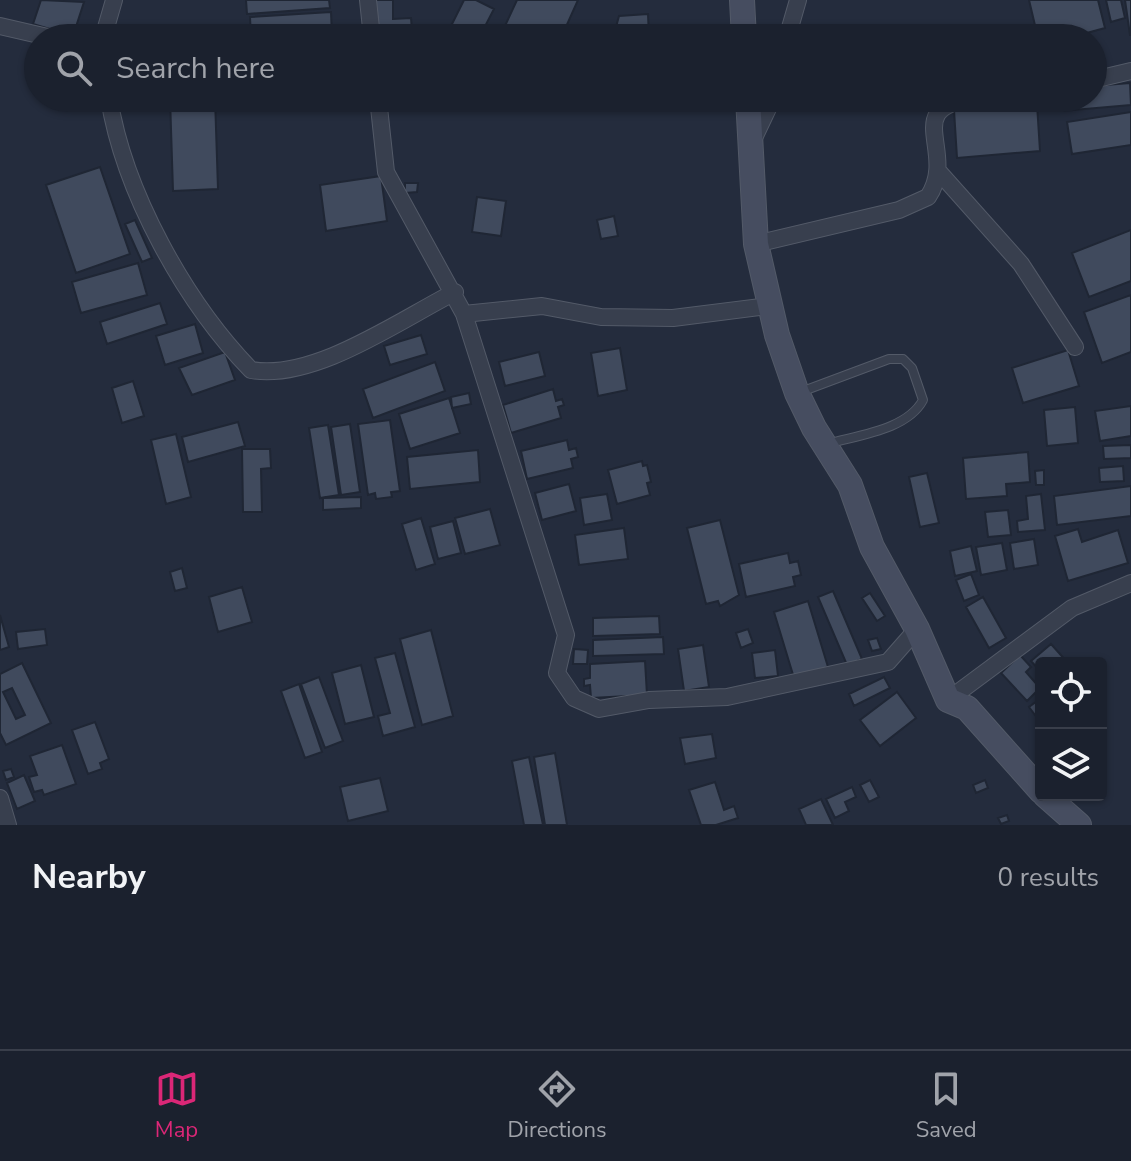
<!DOCTYPE html>
<style>
:root{--surface:#1b212e;--page:#282e3a;--text:#f1f3f6;--muted:#a0a3aa;--line:#393e4a;--accent:#db2777}
body{margin:0;font-family:"Nunito Sans",sans-serif;background:var(--page);color:var(--text)}
.controls{position:absolute;right:24px;bottom:24px;display:grid;overflow:hidden;border-radius:8px;box-shadow:0 2px 6px #0004}
.controls button{width:72px;height:72px;display:grid;place-items:center;padding:0;border:0;border-bottom:2px solid var(--line);background:var(--surface);color:var(--text);font:40px sans-serif}
.list{margin:0;padding:0;list-style:none}
h2{display:flex;justify-content:space-between;align-items:center;height:104px;margin:0;padding:0 32px;font-size:34px}
h2 small{font-size:26px;font-weight:400;color:var(--muted)}
.icon{flex:none;width:44px;height:44px;fill:none;stroke:currentColor;stroke-width:2;stroke-linecap:round;stroke-linejoin:round}
.map{position:relative;flex:none;width:1131px;height:825px;overflow:hidden}
.search{position:absolute;background:var(--surface);box-shadow:0 2px 6px #0004;left:24px;right:24px;top:24px;height:88px;display:flex;align-items:center;gap:20px;box-sizing:border-box;padding:0 28px;border-radius:44px;color:var(--muted);font-size:30px}
.sheet{height:224px;background:var(--surface)}
nav{display:flex;justify-content:space-around;align-items:center;box-sizing:border-box;height:112px;border-top:2px solid var(--line);background:var(--surface);font-size:22px;color:var(--muted)}
nav a{display:grid;justify-items:center;gap:4px}
nav .on{color:var(--accent)}
.map>svg:first-child{display:block}
.building{fill:#404a5d;stroke:#1f2634;stroke-width:2;fill-rule:evenodd}
.lines{fill:none;stroke-linecap:round;stroke-linejoin:round}
.service-casing{stroke:#535a68;stroke-width:10}
.minor-casing{stroke:#535a68;stroke-width:18}
.secondary-casing{stroke:#535a68;stroke-width:26}
.service{stroke:#383f4e;stroke-width:8}
.minor{stroke:#383f4e;stroke-width:16}
.secondary{stroke:#464d60;stroke-width:24}
</style>
<div class="map">
<svg width="1131" height="825" viewBox="0 0 1131 825">
<rect width="100%" height="100%" fill="#242c3d"/>
<!-- building -->
<path class="building" d="M41,0l43,2 -11,34 -40,-12z
M246,0h83l1,8 -83,6z
M372,0h21v19l18,-1 1,12 -40,2z
M464,0h12l18,9 -15,29h-20l-11,-6z
M517,0h61l-17,38h-35l-22,-10z
M1029,0h69l7,28 -22,6 1,4h-46z
M1106,0h15l4,18 -14,4z
M1125,0h6v35h-1z
M331,12l1,23 -81,3 -1,-21z
M648,14l1,24h-36l6,-22z
M1130,83l1,22 -69,6 -1,-13h32v-12z
M170,98h45l3,91 -45,2z
M1037,104l3,47 -83,7 -3,-48z
M1131,112v33l-59,9 -5,-32z
M100,167l30,87 -54,19 -30,-88z
M381,176l6,45 -61,10 -6,-46z
M405,183h13l-1,9 -12,1z
M477,197l29,4 -5,35 -29,-4z
M614,216l4,20 -17,3 -4,-19z
M135,220l17,38 -10,4 -17,-38z
M1131,230v51l-42,16 -17,-44z
M138,263l9,32 -66,18 -9,-31z
M1131,295v57l-29,11 -18,-51z
M160,303l7,21 -60,20 -7,-22z
M195,324l8,29 -38,12 -9,-29z
M421,335l6,19 -37,11 -6,-19z
M620,348l7,42 -29,6 -7,-43z
M1068,350l11,36 -56,17 -11,-35z
M225,352l10,28 -43,15 -13,-27z
M539,352l6,24 -40,10 -6,-24z
M435,362l10,29 -72,27 -10,-29z
M133,381l11,35 -22,7 -10,-35z
M553,389l3,12 6,-2 2,6 -6,2 3,11 -50,15 -8,-28z
M469,393l2,11 -19,4 -1,-11z
M449,398l11,35 -50,16 -11,-35z
M1131,406v30l-31,5 -5,-30z
M1075,407l3,36 -31,3 -3,-36z
M390,420l10,71 -9,1 1,5 -16,2 -1,-6 -7,2 -10,-71z
M238,422l7,24 -57,16 -6,-25z
M350,424l10,68 -19,3 -10,-68z
M328,425l11,70 -19,3 -11,-70z
M176,434l15,63 -25,7 -15,-64z
M567,440l2,10 7,-2 2,9 -7,2 2,9 -46,11 -6,-28z
M1131,445v13l-27,1 -1,-13z
M242,449h28l1,19 -10,1 1,43h-19z
M478,450l2,32 -70,7 -3,-32z
M1028,452l2,30 -24,2 1,12 -41,3 -3,-41z
M642,461l1,5 4,-1 4,17 -4,1 3,12 -33,9 -9,-34z
M1123,466l1,15 -24,1 -1,-14z
M1044,470v15h-8l-1,-14z
M927,473l12,50 -19,4 -11,-50z
M569,484l7,27 -34,9 -7,-27z
M1131,486v30l-74,9 -3,-29z
M607,494l5,26 -28,5 -4,-27z
M1041,494l4,36 -27,2 -1,-11 11,-2 -2,-23z
M361,497v11l-38,2v-12z
M490,509l10,36 -35,9 -10,-36z
M1008,510l3,25 -23,2 -3,-25z
M421,518l14,46 -19,6 -14,-46z
M720,520l19,75 -19,11 -2,-5 -12,3 -19,-76z
M453,521l8,32 -23,6 -8,-32z
M624,528l4,31 -49,6 -4,-30z
M1078,529l4,13 36,-12 10,33 -60,18 -13,-45z
M1034,539l4,26 -24,4 -4,-26z
M1002,543l5,27 -26,5 -5,-28z
M971,546l6,25 -22,5 -5,-25z
M788,553l2,10 8,-2 3,14 -8,2 2,9 -49,11 -7,-33z
M182,568l5,20 -12,3 -5,-19z
M971,574l8,21 -15,6 -8,-21z
M242,587l10,35 -34,10 -9,-35z
M833,591l29,68 -15,6 -29,-68z
M870,593l15,23 -8,5 -15,-23z
M983,597l23,41 -17,10 -23,-41z
M808,601l20,66 -34,11 -20,-66z
M0,615l9,32 -9,3z
M659,616l1,18 -67,2v-18z
M45,629l2,16 -29,4 -2,-17z
M748,629l5,14 -12,5 -5,-15z
M431,630l22,86 -31,9 -22,-86z
M663,637l1,17 -71,2v-16z
M877,638l4,11 -9,2 -4,-11z
M1051,644l17,19h-27v9l-10,-11z
M703,645l6,42 -25,4 -6,-42z
M574,649l14,1 -1,14h-14z
M775,650l3,26 -23,2 -3,-25z
M395,653l20,74 -32,9 -5,-20 12,-3 -15,-55z
M1020,655l11,12 -5,5 14,16 -13,13 -26,-28z
M645,661l2,34 -56,3 -1,-13 -6,1v-7l6,-1v-14z
M22,663l29,60 -45,22 -6,-12v-59zM12,688l13,27 -9,4 -13,-27z
M361,665l13,52 -29,7 -13,-51z
M319,677l24,64 -18,7 -24,-64z
M884,677l6,11 -36,18 -5,-12z
M299,684l23,68 -17,6 -24,-67z
M897,692l19,26 -36,28 -20,-26z
M1041,698v25l-12,-16z
M95,722l14,37 -9,4 2,6 -14,5 -16,-44z
M712,734l4,24 -31,6 -5,-26z
M62,745l14,39 -32,11 -2,-5 -8,2 -5,-15 8,-2 -7,-19z
M555,753l12,72h-22l-11,-68z
M529,757l14,68h-19l-12,-64z
M11,769l3,8 -8,3 -3,-9z
M24,775l11,26 -18,8 -10,-26z
M380,778l8,33 -40,10 -8,-34z
M870,780l9,17 -10,5 -9,-17z
M985,780l3,8 -12,5 -3,-8z
M715,782l9,28 10,-4 4,12 -22,7h-15l-12,-35z
M852,787l4,10 -11,5 4,9 -14,7 -9,-19z
M821,799l12,26h-27l-7,-16z
M1007,815l2,6 -8,3 -3,-6z"/>
<g class="lines">
<!-- service casing -->
<g class="service-casing">
<path id="service" d="M798,393l91,-34h14l9,9 11,32c-16,30 -65,35 -96,44"/>
</g>
<!-- minor casing -->
<g class="minor-casing">
<path id="minor" d="M368,0l4,38
M0,26l52,12
M103,38l11,-38
M787,38l11,-38
M1093,80l38,-9
M109,98c15,94 76,204 142,272 63,11 147,-49 204,-78
M378,98l8,74 78,142 102,321 -9,38 17,25 25,11 50,-9 78,-3 161,-35 29,-33
M753,140l20,-42
M939,172l82,92 54,83
M756,244l143,-34 29,-13c31,-46 -31,-91 50,-99
M464,314l78,-8 59,11 72,1 95,-12
M948,700l124,-92 59,-25
M0,798l8,27"/>
</g>
<!-- secondary casing -->
<g class="secondary-casing">
<path id="secondary" d="M742,0l2,38
M748,98l8,146 21,91 20,58 17,35 36,57 22,62 45,82 31,71 19,8 74,83
M1045,795l34,30"/>
</g>
<!-- service -->
<use href="#service" class="service"/>
<!-- minor -->
<use href="#minor" class="minor"/>
<!-- secondary -->
<use href="#secondary" class="secondary"/>
</g>
</svg>
<div class="controls">
<button><svg class="icon" aria-label="locate" viewBox="0 0 24 24"><circle cx="12" cy="12" r="6"/><path d="M12 2v4M12 18v4M2 12h4M18 12h4"/></svg></button>
<button><svg class="icon" aria-label="layers" viewBox="0 0 24 24"><path d="M12 4l9 5-9 5-9-5zM3 14l9 5 9-5"/></svg></button>
</div>
<div class="search"><svg class="icon" aria-label="search" viewBox="0 0 24 24"><circle cx="10" cy="10" r="6"/><path d="M15 15l6 6"/></svg>Search here</div>
</div>
<section class="sheet">
<h2>Nearby<small>0 results</small></h2>
<ul class="list">
</ul>
</section>
<nav>
<a class="on"><svg class="icon" aria-label="map" viewBox="0 0 24 24"><path d="M3 6l6-2 6 2 6-2v14l-6 2-6-2-6 2zM9 4v14M15 6v14"/></svg>Map</a>
<a><svg class="icon" aria-label="directions" viewBox="0 0 24 24"><path d="M12 3l9 9-9 9-9-9zM9 14v-3h6M13 9l2 2-2 2"/></svg>Directions</a>
<a><svg class="icon" aria-label="saved" viewBox="0 0 24 24"><path d="M7 4h10v16l-5-4-5 4z"/></svg>Saved</a>
</nav>
